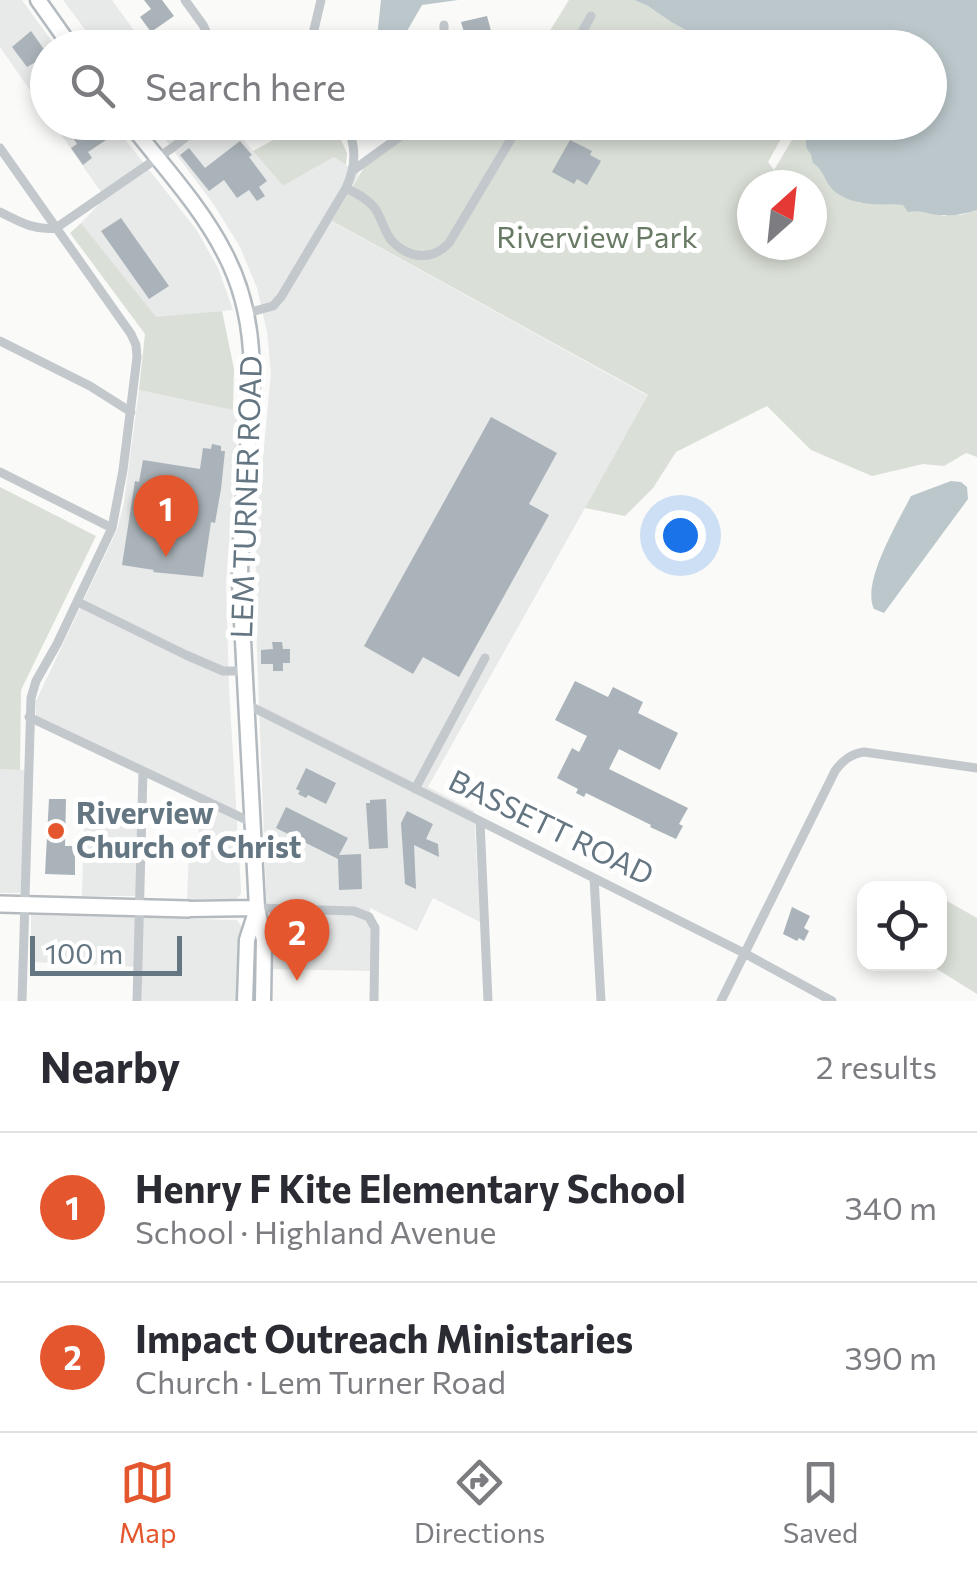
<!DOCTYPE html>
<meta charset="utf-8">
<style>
:root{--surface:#fff;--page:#f7f7f7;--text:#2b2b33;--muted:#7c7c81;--line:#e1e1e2;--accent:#e4572e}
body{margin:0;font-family:Commissioner,sans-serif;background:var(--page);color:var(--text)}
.controls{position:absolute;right:30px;bottom:30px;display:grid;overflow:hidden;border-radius:20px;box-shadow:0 5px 15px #0003}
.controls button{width:90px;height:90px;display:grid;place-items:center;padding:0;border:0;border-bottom:2px solid var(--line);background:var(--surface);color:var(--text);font:50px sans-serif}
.compass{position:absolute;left:737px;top:170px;width:90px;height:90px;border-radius:50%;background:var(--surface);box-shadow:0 5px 15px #0003;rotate:27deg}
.scale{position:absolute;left:30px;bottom:25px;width:152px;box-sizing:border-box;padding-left:10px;border:5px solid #657683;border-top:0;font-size:28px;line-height:35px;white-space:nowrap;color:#657683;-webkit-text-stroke:8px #fff;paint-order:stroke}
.you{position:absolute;left:680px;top:535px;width:35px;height:35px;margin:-25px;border:8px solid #fff;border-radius:50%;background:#1a73e8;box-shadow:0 0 0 15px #1a73e833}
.badge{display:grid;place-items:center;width:65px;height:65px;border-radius:50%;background:var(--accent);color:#fff;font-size:32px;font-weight:700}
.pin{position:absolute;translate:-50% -82px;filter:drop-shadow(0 2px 5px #0008)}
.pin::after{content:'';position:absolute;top:52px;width:35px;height:30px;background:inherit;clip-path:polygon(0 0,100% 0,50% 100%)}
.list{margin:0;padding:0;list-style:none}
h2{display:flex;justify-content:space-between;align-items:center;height:130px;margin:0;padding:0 40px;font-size:42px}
h2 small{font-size:32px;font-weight:400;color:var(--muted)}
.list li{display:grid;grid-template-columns:65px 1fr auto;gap:30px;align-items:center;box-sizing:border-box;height:150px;padding:0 40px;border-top:2px solid var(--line)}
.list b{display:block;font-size:38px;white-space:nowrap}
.list p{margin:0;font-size:32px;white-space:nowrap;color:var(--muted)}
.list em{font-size:32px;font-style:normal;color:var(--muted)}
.icon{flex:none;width:55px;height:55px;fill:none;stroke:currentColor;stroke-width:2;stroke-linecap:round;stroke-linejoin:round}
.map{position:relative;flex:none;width:977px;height:1001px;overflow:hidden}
.search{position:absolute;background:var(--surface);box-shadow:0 5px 15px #0003;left:30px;right:30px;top:30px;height:110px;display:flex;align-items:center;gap:25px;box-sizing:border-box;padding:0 35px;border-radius:55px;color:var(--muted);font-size:38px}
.sheet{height:430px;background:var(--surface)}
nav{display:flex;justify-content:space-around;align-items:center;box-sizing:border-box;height:140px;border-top:2px solid var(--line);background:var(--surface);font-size:28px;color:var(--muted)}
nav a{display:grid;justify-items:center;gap:5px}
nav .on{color:var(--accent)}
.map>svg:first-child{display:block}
.built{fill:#e8e9e9}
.green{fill:#dadfd7;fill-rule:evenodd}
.water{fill:#bbc7cb}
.building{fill:#aab3b9;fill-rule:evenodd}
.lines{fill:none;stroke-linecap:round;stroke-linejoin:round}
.secondary-casing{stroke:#b3babf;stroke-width:19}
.primary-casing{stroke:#b5babe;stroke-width:20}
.minor{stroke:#c3c8cc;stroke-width:9}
.secondary{stroke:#fff;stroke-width:14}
.primary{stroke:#fff;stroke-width:15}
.poi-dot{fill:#e4572e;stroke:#fff;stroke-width:4}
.labels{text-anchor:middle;stroke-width:10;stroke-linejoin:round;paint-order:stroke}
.park-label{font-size:30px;fill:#687a64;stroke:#fff}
.street-label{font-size:30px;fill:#657683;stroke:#fff}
.poi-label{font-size:30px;font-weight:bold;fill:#657683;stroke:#fff;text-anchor:start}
</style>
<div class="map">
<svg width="977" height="1001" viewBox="0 0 977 1001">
<rect width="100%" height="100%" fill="#fafaf8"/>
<!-- built -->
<path class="built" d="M0,0h22l34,47 -8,1 -1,67 -47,-68z
M63,0h49l34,47h-48z
M53,123h59l84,106 22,39 15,42 -77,8 -75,-95 24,-25z
M153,123h76l54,63 51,-29 25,17 -26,48 315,174 -220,391 46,24 6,111 -47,-24 -16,33 -47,-23 1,63 -102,-2 -14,-369 2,-80 14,-147 -4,-41 -10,-44 -17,-41 -26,-42z
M139,390l100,21 -13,172 3,104 12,202v5l-5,5h-49l2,-49h9l2,-56 -164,-77v-16l81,-171 7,-28z
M0,769l33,1 -5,123h-28z
M84,814l54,2 -2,80h-54z
M31,915l206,5 4,6 -1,75h-98v-34l-111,-5z"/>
<!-- green -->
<path class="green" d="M569,0h65l14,6 23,16 46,25 -178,1z
M306,122l27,1 14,30 -1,12 -12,-8 -51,29 -30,-35z
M437,123h353l-22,39 6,8 28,-47h6l-2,19 26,46 27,15 44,2 42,11 6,-2 10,1 16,-5v247l-11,-4 -22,13 -21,-2 -51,12 -61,-26 -44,-44 -91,46 -23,36 -28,28 -40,-8 63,-113 -316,-174 40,-67zM752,185h60v60h-60z
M81,223l75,94 66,-6 12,58 -1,41 -94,-20 6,-56 -75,-101z
M0,487l96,49 -75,154 -1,80 -20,-1z
M940,897l37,21v76l-48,-30h11z"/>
<!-- water -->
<path class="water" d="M381,0h77l-36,5 -15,26 2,16h-33z
M634,0h343v210c-12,4 -23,6 -34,5 -14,0 -22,-6 -35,-3l-5,-7c-24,-1 -52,2 -71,-16 -8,-9 -8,-19 -19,-26l-2,-9c-10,-9 -2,-20 -3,-31l122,-1v-74l-213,-1 -46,-25 -23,-16z
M951,481l10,1 6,5 1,12 -84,114 -10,-4c-13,-26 24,-87 37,-113z"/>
<!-- building -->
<path class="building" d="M144,0h18l12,16 -23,16 -11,-15 11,-8z
M487,16l6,22 2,-1 3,11h-13l-1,-3 -12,2 -2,-9 -4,1 -5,-17z
M31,31l17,24 -21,12 -15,-20z
M85,122h9l12,18 -18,12 4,6 -9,7 -12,-17 6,-4 -7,-11z
M570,140l22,11 -2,4 11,6 -14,24 -10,-6 -3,5 -22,-12z
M240,141l12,14 -3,2 18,24 -8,6 6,9 -8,5 -8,-11 -12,8 -13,-18 -15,11 -29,-36 9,-7 16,20z
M121,218l48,68 -20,13 -48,-68z
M491,417l66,36 -28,51 20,11 -90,162 -36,-20 -10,17 -49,-28z
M212,444l9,2v5h4l-4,38 -6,34 -4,-1 -8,55 -50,-5 1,-2 -32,-5 13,-84 4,1 4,-22 57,9 3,-21 8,1zM151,503l43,7 -3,16 -42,-7z
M272,642h10l1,7h7v14h-7v8h-10v-7h-12v-14l12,-1z
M575,681l33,16 5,-10 30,15 -5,11 40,20 -18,37 -41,-21 -10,20 79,39 -9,16 4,2 -7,13 -26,-12 1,-2 -65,-32 -2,4 -8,-4 2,-4 -21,-11 15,-30 7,4 8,-16 -32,-16z
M306,768l30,15 -10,21 -18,-9 -2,3 -8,-4 2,-3 -4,-2z
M49,799h17l-1,47h10v29l-30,-1z
M386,799l2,49 -19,1 -3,-46h4v-3z
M286,807l62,31 -9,17 22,-1 1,35 -23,1 -1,-31 -62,-31z
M407,811l26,13 -7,15 12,5 1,13 -25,-12 2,44 -11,-5 -4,-61z
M792,907l18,9 -6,12 5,3 -5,10 -5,-3 -2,3 -14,-7z"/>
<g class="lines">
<!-- secondary casing -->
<g class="secondary-casing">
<path id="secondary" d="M38,0l34,48
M129,122c32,42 71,83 95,130 36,67 29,136 23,209 -4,41 -7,81 -7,122l17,325 7,32 -1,61
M188,909l69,-1
M245,1001l2,-61 10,-31"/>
</g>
<!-- primary casing -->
<g class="primary-casing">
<path id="primary" d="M0,904l188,5"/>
</g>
<!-- minor -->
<path class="minor" d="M185,0l18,25 11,23
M444,25v23
M315,48l-2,-14 8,-34
M573,48l18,-32
M0,148l131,186 5,11 1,12 -14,113 -11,58 -55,116 -21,37 -5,17 -9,303
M355,169l65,-47
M346,188c10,5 20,10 27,18 9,10 10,25 19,35 17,18 40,20 57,2l68,-114 7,-7
M0,212c19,9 34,19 56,16l116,-80 33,-26
M247,313l26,-7 8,-9 65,-109c11,-24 10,-42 0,-66
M0,341l90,45 41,26
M0,472l112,56
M78,602l108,53 37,16h20
M246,704l498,249 88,48
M29,717l224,106
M415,789l70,-131
M480,821l8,180
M594,878l7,123
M257,908l97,3 15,6 6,11 -1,73
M137,1001l6,-230
M721,1001l114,-230c8,-11 16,-17 29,-19l113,16"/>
<!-- secondary -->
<use href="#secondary" class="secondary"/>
<!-- primary -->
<use href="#primary" class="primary"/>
</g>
<!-- markers -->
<circle class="poi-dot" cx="56" cy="831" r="10"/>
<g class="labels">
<!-- park labels -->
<g class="park-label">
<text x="597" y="248">Riverview Park</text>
</g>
<!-- street labels -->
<g class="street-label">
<text transform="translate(247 497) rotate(-88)" y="10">LEM TURNER ROAD</text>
<text transform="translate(551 828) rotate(26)" y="10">BASSETT ROAD</text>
</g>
<!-- poi labels -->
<g class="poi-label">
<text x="76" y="824">Riverview<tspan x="76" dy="34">Church of Christ</tspan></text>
</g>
</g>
</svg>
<div class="controls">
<button><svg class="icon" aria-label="locate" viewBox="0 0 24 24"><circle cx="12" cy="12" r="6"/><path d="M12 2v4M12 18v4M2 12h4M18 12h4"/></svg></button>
</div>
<svg class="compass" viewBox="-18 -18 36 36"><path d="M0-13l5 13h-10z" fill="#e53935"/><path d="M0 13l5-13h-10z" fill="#7c7c81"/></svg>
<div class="scale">100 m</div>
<div class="you"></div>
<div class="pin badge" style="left:166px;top:557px">1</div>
<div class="pin badge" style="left:297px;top:981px">2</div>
<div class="search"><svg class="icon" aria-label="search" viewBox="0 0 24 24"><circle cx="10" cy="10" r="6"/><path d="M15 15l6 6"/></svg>Search here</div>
</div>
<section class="sheet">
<h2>Nearby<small>2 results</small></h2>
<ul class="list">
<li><span class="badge">1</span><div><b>Henry F Kite Elementary School</b><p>School · Highland Avenue</p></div><em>340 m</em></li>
<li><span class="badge">2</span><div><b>Impact Outreach Ministaries</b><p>Church · Lem Turner Road</p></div><em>390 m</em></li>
</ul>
</section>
<nav>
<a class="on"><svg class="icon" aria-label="map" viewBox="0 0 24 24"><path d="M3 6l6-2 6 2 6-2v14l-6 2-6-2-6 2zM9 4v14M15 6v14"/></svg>Map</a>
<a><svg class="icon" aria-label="directions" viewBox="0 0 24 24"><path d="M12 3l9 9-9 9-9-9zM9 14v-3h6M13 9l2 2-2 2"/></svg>Directions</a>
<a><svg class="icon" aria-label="saved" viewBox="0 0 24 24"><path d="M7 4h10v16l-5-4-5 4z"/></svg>Saved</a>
</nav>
